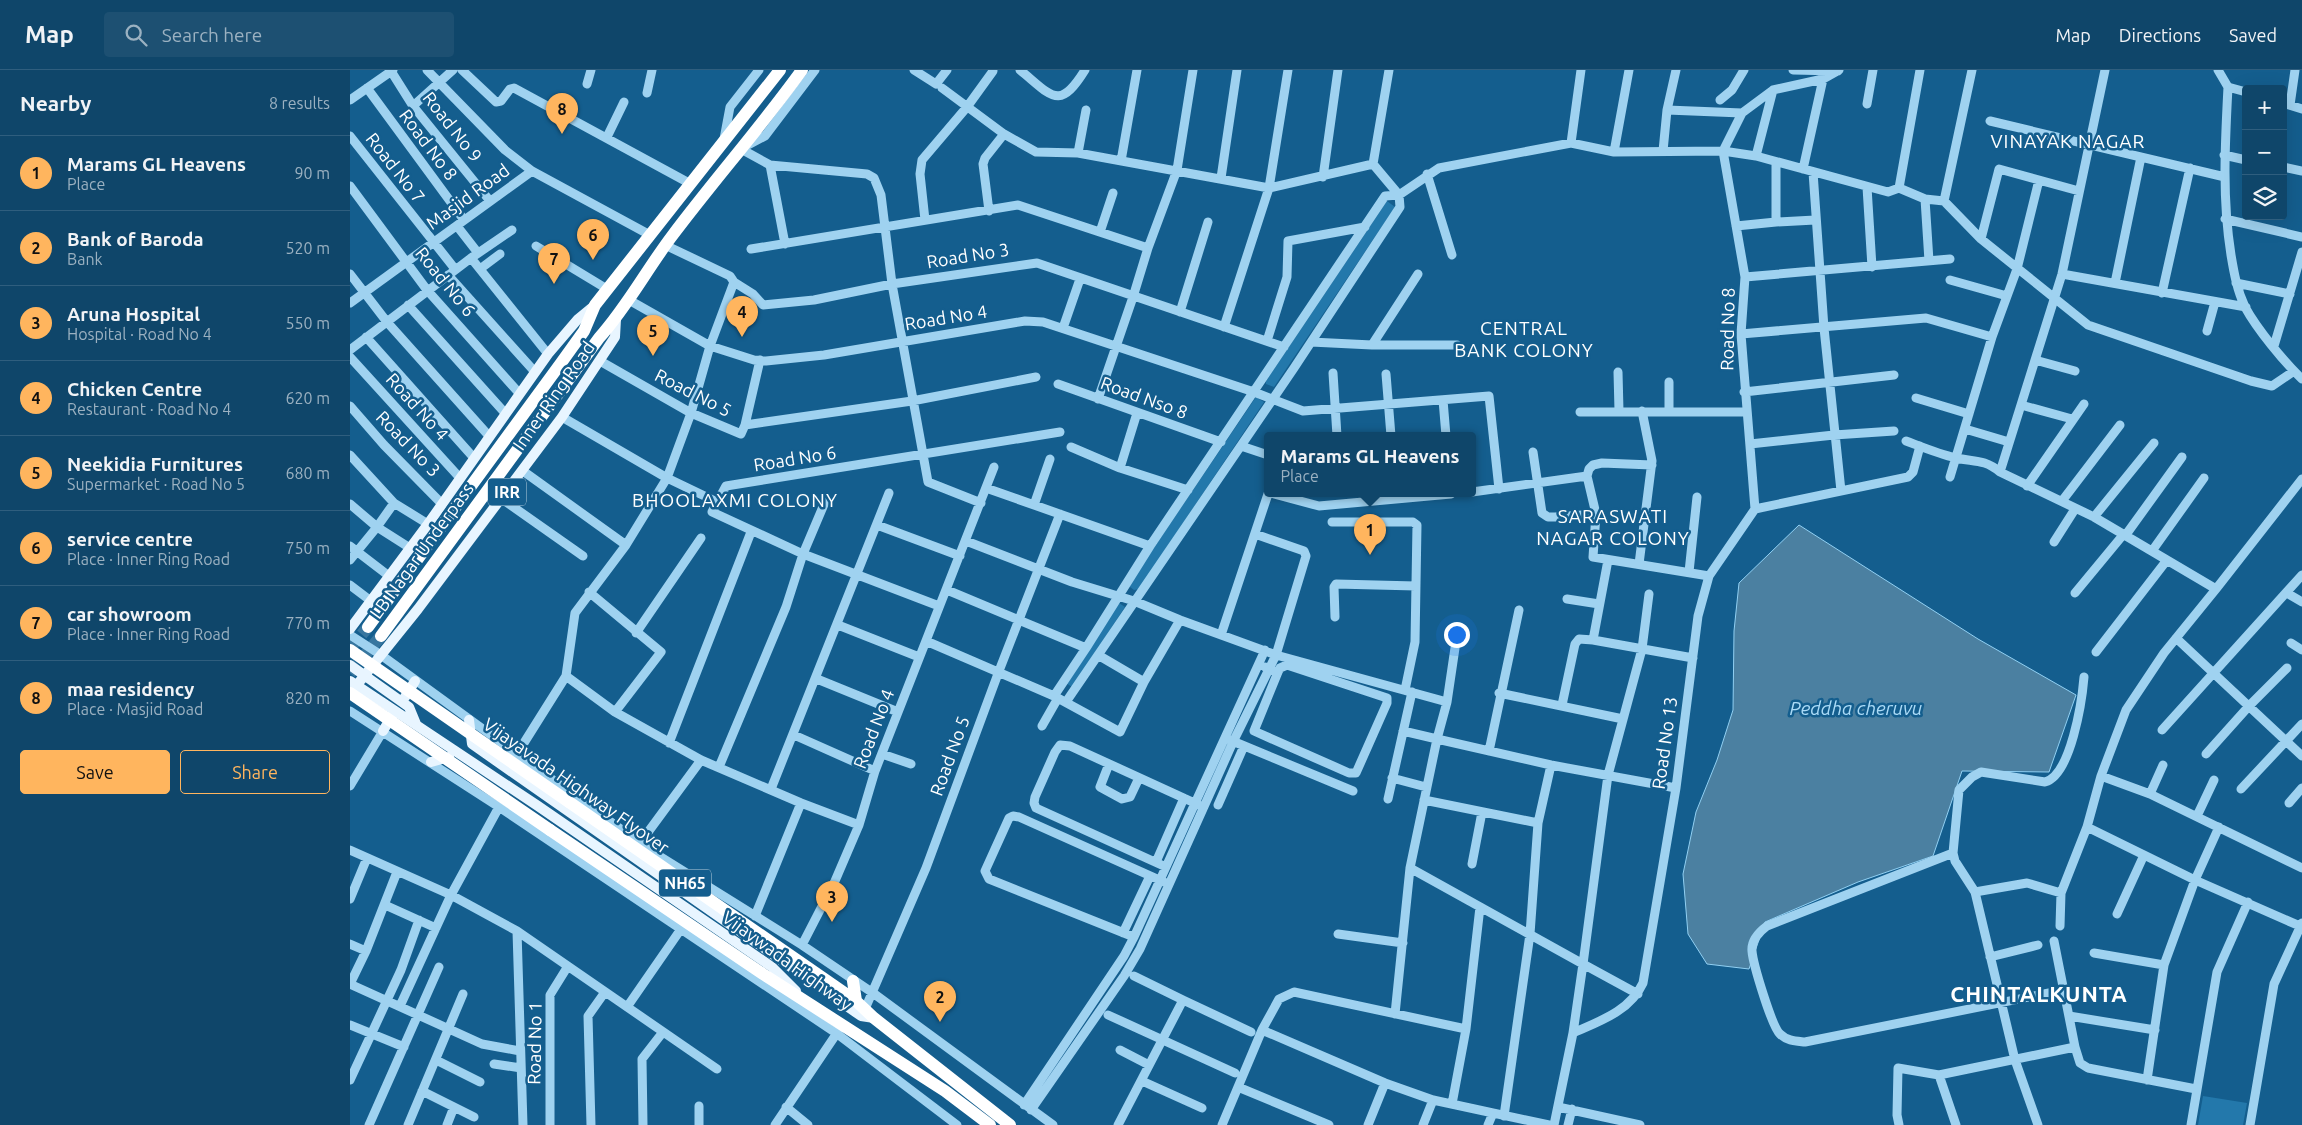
<!DOCTYPE html>
<meta charset="utf-8">
<style>
:root{--surface:#0f466a;--page:#1d5072;--text:#f1f3f6;--muted:#9bb1c1;--line:#2f5e7e;--accent:#ffb55e}
body{margin:0;font-family:Ubuntu,sans-serif;background:var(--page);color:var(--text)}
.controls{position:absolute;right:15px;top:15px;display:grid;overflow:hidden;border-radius:5px;box-shadow:0 5px 20px #0002}
.controls button{width:45px;height:45px;display:grid;place-items:center;padding:0;border:0;border-bottom:1px solid var(--line);background:var(--surface);color:var(--text);font:25px sans-serif}
.you{position:absolute;left:1106px;top:564px;width:18px;height:18px;margin:-12px;border:4px solid #fff;border-radius:50%;background:#1a73e8;box-shadow:0 0 0 8px #1a73e833}
.badge{display:grid;place-items:center;width:32px;height:32px;border-radius:50%;background:var(--accent);color:#111;font-size:16px;font-weight:700}
.pin{position:absolute;translate:-50% -41px;filter:drop-shadow(0 1px 2px #0008)}
.pin::after{content:'';position:absolute;top:26px;width:18px;height:15px;background:inherit;clip-path:polygon(0 0,100% 0,50% 100%)}
.popup{position:absolute;left:914px;top:362px;width:212px;height:65px;box-sizing:border-box;display:grid;place-content:center;border-radius:5px;background:var(--surface);filter:drop-shadow(0 1px 4px #0005);font-size:16px;white-space:nowrap;color:var(--muted)}
.popup b{font-size:19px;color:var(--text)}
.popup::after{content:'';position:absolute;left:50%;top:100%;margin-left:-10px;border:10px solid transparent;border-top-color:var(--surface)}
.list{margin:0;padding:0;list-style:none}
h2{display:flex;justify-content:space-between;align-items:center;height:65px;margin:0;padding:0 20px;font-size:21px}
h2 small{font-size:16px;font-weight:400;color:var(--muted)}
.list li{display:grid;grid-template-columns:32px 1fr auto;gap:15px;align-items:center;box-sizing:border-box;height:75px;padding:0 20px;border-top:1px solid var(--line)}
.list b{display:block;font-size:19px;white-space:nowrap}
.list p{margin:0;font-size:16px;white-space:nowrap;color:var(--muted)}
.list em{font-size:16px;font-style:normal;color:var(--muted)}
.actions{display:flex;gap:10px;padding:15px 20px}
.actions a{flex:1;padding:11px 0;border:1px solid var(--accent);border-radius:5px;text-align:center;font-size:18px;color:var(--accent)}
.actions .main{background:var(--accent);color:#111}
.icon{flex:none;width:28px;height:28px;fill:none;stroke:currentColor;stroke-width:2;stroke-linecap:round;stroke-linejoin:round}
.map{position:relative;flex:none;width:1952px;height:1055px;overflow:hidden}
header{display:flex;align-items:center;gap:30px;box-sizing:border-box;height:70px;padding:0 25px;background:var(--surface);border-bottom:1px solid var(--line)}
header strong{font-size:24px}
nav{display:flex;gap:28px;margin-inline-start:auto;font-size:18px}
.search{width:350px;height:45px;background:var(--page);display:flex;align-items:center;gap:12px;box-sizing:border-box;padding:0 18px;border-radius:5px;color:var(--muted);font-size:19px}
main{display:flex}
aside{flex:1;background:var(--surface)}
.map>svg:first-child{display:block}
.green{fill:#2378ab}
.water{fill:#4b80a1;stroke:#91d0f3}
.lines{fill:none;stroke-linecap:round;stroke-linejoin:round}
.highway-tunnel{stroke:#37769f;stroke-width:12;stroke-dasharray:12 6;stroke-linecap:butt}
.minor{stroke:#9fd2f0;stroke-width:9}
.major{stroke:#e8f5ff;stroke-width:10}
.highway{stroke:#fff;stroke-width:12}
.highway-bridge{stroke:#fff;stroke-width:12}
.labels{text-anchor:middle;stroke-width:5;stroke-linejoin:round;paint-order:stroke}
.shield{fill:#145e8e;stroke:#b8cfdd;stroke-width:1}
.shield-label{font-size:16px;font-weight:bold;fill:#fff}
.street-label{font-size:18px;fill:#fff;stroke:#145e8e}
.neighbourhood-label{font-size:19px;letter-spacing:1px;fill:#fff;stroke:#145e8e}
.water-label{font-size:19px;font-style:italic;fill:#abdbf7;stroke:#145e8e}
.district-label{font-size:22px;font-weight:bold;letter-spacing:1px;fill:#fff;stroke:#145e8e}
</style>
<header>
<strong>Map</strong>
<div class="search"><svg class="icon" aria-label="search" viewBox="0 0 24 24"><circle cx="10" cy="10" r="6"/><path d="M15 15l6 6"/></svg>Search here</div>
<nav><a>Map</a><a>Directions</a><a>Saved</a></nav>
</header>
<main>
<aside>
<h2>Nearby<small>8 results</small></h2>
<ul class="list">
<li><span class="badge">1</span><div><b>Marams GL Heavens</b><p>Place</p></div><em>90 m</em></li>
<li><span class="badge">2</span><div><b>Bank of Baroda</b><p>Bank</p></div><em>520 m</em></li>
<li><span class="badge">3</span><div><b>Aruna Hospital</b><p>Hospital · Road No 4</p></div><em>550 m</em></li>
<li><span class="badge">4</span><div><b>Chicken Centre</b><p>Restaurant · Road No 4</p></div><em>620 m</em></li>
<li><span class="badge">5</span><div><b>Neekidia Furnitures</b><p>Supermarket · Road No 5</p></div><em>680 m</em></li>
<li><span class="badge">6</span><div><b>service centre</b><p>Place · Inner Ring Road</p></div><em>750 m</em></li>
<li><span class="badge">7</span><div><b>car showroom</b><p>Place · Inner Ring Road</p></div><em>770 m</em></li>
<li><span class="badge">8</span><div><b>maa residency</b><p>Place · Masjid Road</p></div><em>820 m</em></li>
</ul>
<div class="actions"><a class="main">Save</a><a>Share</a></div>
</aside>
<div class="map">
<svg width="1952" height="1055" viewBox="0 0 1952 1055">
<rect width="100%" height="100%" fill="#145e8e"/>
<!-- green -->
<path class="green" d="M1037,131l8,6 -121,180 -8,-3v-3z
M906,327l8,5 -125,187 -5,1 -4,-3v-4z
M769,533l6,4 -53,80 -6,-4z
M1853,1026l44,7 -4,22h-45z"/>
<!-- water -->
<path class="water" d="M1449,455l179,114 98,56 -27,77 -87,-1 -29,85 -75,26 -93,40 -16,47 -42,-5 -19,-30 -5,-60 13,-62 21,-52 16,-50 1,-79 5,-48z"/>
<g class="lines">
<!-- highway-tunnel -->
<path class="highway-tunnel" d="M0,578l18,-21
M0,603l31,-37"/>
<!-- minor -->
<path class="minor" d="M77,0l78,80 27,21 118,64
M112,0l34,32 5,-1 9,-12 4,-1 175,95
M564,0l22,14 11,-14
M670,0c32,26 39,42 65,0
M1443,0l45,1
M1868,0l10,17 18,5
M41,1l22,35 77,95
M237,14l4,-14
M1878,17c-3,57 -6,112 3,168 3,18 6,35 14,52 12,22 39,55 57,72
M17,18l97,132
M592,18l62,46 32,18 42,1 191,35 104,-24 16,-94
M297,23l5,-23
M0,30l43,-30
M1370,30l12,-10 12,-20
M1933,33l19,6
M1517,34l6,-34
M1940,35l5,-35
M63,36l40,-36
M1317,40l75,3
M1640,51l235,56
M0,66l105,133
M257,67l17,-35
M374,69l6,-32 29,-37
M1221,73l10,-73
M396,76l19,-10 50,-66
M391,79l29,16 97,9 7,4 7,17 11,89 36,198 53,21
M1313,81l4,-41 9,-40
M1373,81l22,126 -4,57 14,175
M1373,81l19,-38 31,-23 50,-11 16,-9
M1264,82l15,-82
M728,83l8,-43
M1874,85l22,5
M1406,86l17,-66
M771,91l16,-91
M1426,92v60l39,-2
M420,95l15,79
M1933,97l19,4
M1453,99l20,-90
M1463,102l11,156 17,163
M1077,104l25,81
M973,107l15,-107
M871,108l16,-108
M0,116l77,104 92,103
M1517,117l5,80
M1549,118l21,-118
M1575,129l4,62
M1594,131l28,-131
M639,141l-6,-47 2,-6 19,-24
M1875,149l77,18
M575,150l-5,-46 2,-14 45,-53 26,-36
M107,156l21,27
M1386,156l40,-4
M750,162l13,-39
M1631,169l18,-70 80,22
M315,175l65,31 4,6 19,12 10,11 51,-5 78,-16 145,-21 247,84
M186,176l71,43
M401,179l267,-44 130,43 29,-78 16,-100
M121,188l41,-28
M130,199l20,-15
M0,204l37,48 102,114
M1712,204l184,33
M98,205l87,97
M1395,207l205,-18
M1600,210l57,16
M1765,213l26,-126
M1886,213l54,11
M1812,223l28,-125
M279,230l81,46 44,14 12,1 58,-6 201,-34 18,1 211,70 49,19 186,-15 10,93
M0,233l182,-132
M58,235l97,108
M830,242l28,-90
M874,257l45,-139 19,-118
M713,258l17,-49
M1857,261l8,-29
M1391,264l185,-16 66,19
M16,267l108,121
M917,271l20,-64 1,-36 77,-14
M961,272l61,3h85
M1022,275l46,-71
M1924,276l28,-94
M0,280l121,-92 77,96
M0,287l110,121
M1685,290l40,11
M250,291l91,52 50,21 4,-9 167,-24 124,-24
M1268,302l1,39
M983,303l4,63
M1036,304l5,62
M708,314l163,58
M1394,322l150,-17
M1566,328l53,16
M748,329l35,-102 15,-49
M1093,330l3,36
M1671,335l51,14
M0,336l34,39 58,59
M1319,341v-29
M1230,342h167
M212,347l105,61 50,24
M395,355l15,-65
M1615,359l44,13
M1556,371c16,6 33,13 50,17 19,4 28,1 44,14l94,45 122,72 86,-110
M1400,374l84,-9 60,-4
M891,376l27,9
M721,377l49,21 68,22
M1183,382l9,61 6,4h7l41,-3
M0,385l44,48 34,21
M1302,395l-50,-2 -9,2 -4,4 -2,7 9,38 -3,43 116,19
M770,398l17,-55
M173,401l103,74
M1650,402l62,-198 43,-204
M1600,407l42,-140 25,-68 22,-89
M1677,416l57,-82
M636,418l164,58
M1122,422l115,-16
M924,424l45,12 132,-12
M152,429l81,57
M1712,431l58,-76
M0,434l27,23 33,21
M684,435l16,-46
M1405,439l153,-32 5,-5 7,-26
M1744,447l60,-74
M982,452h81l4,3 -2,117 -10,48
M527,455l83,31
M1775,466l57,-79
M616,471l106,41 62,19 46,19 96,35 171,47 -10,37 -34,-8
M1704,472l21,-33
M0,476l39,30
M1802,481l52,-73
M0,490l27,-33 17,-24
M1289,494l13,-103 -10,-50
M1339,502l8,-75
M0,515l21,16
M597,520l139,58
M239,522l72,60 -46,60
M1725,523l48,-58
M1937,523l15,9
M1217,529l32,5
M589,536l-136,-52 -91,-42 14,-26 334,-54
M985,547l-1,-30 2,-3 80,2
M488,555l81,32
M286,563l65,-95
M0,565l31,20 267,194 154,96 71,48 180,132
M871,565l47,-141
M1826,568l126,118
M1243,570l100,18
M576,571l128,55 66,36 24,-50
M1941,573l11,7
M1746,582l71,-92
M748,585l46,27 36,-62
M915,597l13,5 2,-4 7,-3 100,33v5l-31,70h-7l-95,-42 24,-59
M216,606l49,36 86,48 100,43 58,22
M467,609l81,33
M1149,623l124,26
M704,626l32,-48 64,-102 235,-350 14,-1 40,-27 132,-25 43,9 109,-1 33,5 132,36 11,-4 26,11 19,2 37,38 107,86 163,56 21,5 22,-15
M716,632l228,-334 106,-161 -1,-12 -26,-31
M1097,632l8,-54
M1212,635l13,-61 4,-5 14,1 15,-80
M0,641l149,96 337,226 121,92
M692,656l16,-28
M1812,660l140,-155
M444,665l81,36
M880,670l123,51
M319,673l82,-211
M1139,681l30,-141
M167,684l49,-78 9,-63 51,-68 41,-67 24,-65 19,-67 24,-64
M532,684l29,10
M1856,684l43,-48 38,-38
M759,694l-9,23 22,12 8,-2 9,-19
M369,697l67,-160 17,-53 22,-52
M1751,706l49,18 152,74
M1042,708l34,9
M0,716l33,-55
M421,719l118,-296
M1891,719l61,-65
M1800,724l13,-29
M1038,729l24,-107
M1074,730l114,23
M1939,733l13,-15
M868,735l26,-59
M1847,746l17,-36
M1737,757l108,53 107,47
M290,773l61,-83
M0,780l101,45 66,36 200,138
M1603,783l-186,73c-8,6 -16,14 -15,25 1,13 20,76 28,83 7,7 16,7 25,8l249,-50
M806,792l28,-64
M1122,794l10,-52
M816,797l-130,-59 -2,-5 1,-6 20,-45 5,-7 10,1 129,59
M1625,822l52,-9 34,10
M0,829l17,-41
M35,835l51,23
M1767,844l27,-59
M405,846l46,-113
M1710,856l1,-33 26,-66 14,-51 25,-66 38,-57 52,-64
M167,861l6,194
M773,863l27,-57
M988,864l65,9
M784,867l-145,-58 -4,-8 24,-53 4,-2 6,1 145,65
M1704,871l21,106 5,16 8,5 108,21
M0,874l16,7
M452,875l33,-64 24,-56 16,-54 119,-304
M1744,883l70,12
M1640,887l48,-12
M784,906l49,24
M0,914l132,60 38,7
M0,914l16,-33 31,-79
M1288,924l-55,-30 25,-189 34,-126 7,-55
M50,936l51,-111 48,-88
M277,937l54,-78
M515,939l61,-141 73,-197 61,-157
M1045,944l15,-146
M758,945l127,58
M1719,946l86,14
M0,955l54,22
M912,960l123,53 48,17 116,25
M1223,963l10,-69 -173,-96 27,-129 114,26 125,23
M770,980l29,15
M86,990l44,22
M144,994l27,4
M0,1010l51,-110 18,-50
M1797,1010l17,-115 31,-85 24,-53
M792,1011l60,27
M888,1017l91,38
M72,1021l52,26
M1102,1034l14,-75 14,-122
M674,1035l100,-149 10,-19 131,-287
M349,1036v19
M436,1037l22,18
M1208,1037l82,18
M681,1040l93,-134 16,-27 93,-207 43,-87 30,-99 -2,-5 -49,-17
M1154,1046l26,-182 8,-111 13,-58
M19,1055l70,-158
M58,1055l55,-131
M97,1055l7,-18
M200,1055v-130l18,-29
M241,1055l-3,-109 17,-24
M293,1055l-1,-66 21,-27
M425,1055l64,-95
M768,1055l65,-125 68,32
M872,1055l40,-95 17,-31 15,-7 172,37
M1018,1055l17,-42
M1073,1055l10,-25
M1138,1055l5,-12
M1204,1055l19,-92c27,-12 57,-22 70,-50l33,-195 22,-172 11,-40 46,-67
M1218,1055l4,-16
M1549,1055l-2,-10 1,-47 41,7
M1606,1055l-17,-50 136,-28
M1688,1055l-23,-65 -40,-168 -20,-31 -2,-8 6,-63 13,-13 9,-5 64,10c26,-7 37,-81 39,-105
M1841,1055l26,-153 31,-70
M1900,1055l24,-141 28,-61"/>
<!-- major -->
<path class="major" d="M0,559l78,-105 120,-170 30,-35 17,-14
M0,595l59,42 7,17
M0,611l188,125 234,161 24,24
M2,621l66,-82 144,-192 53,-80 1,-18
M55,627l10,-16
M119,650l3,24 389,272 13,2
M33,661l10,-17
M81,692l18,-5"/>
<!-- highway -->
<path class="highway" d="M18,557l193,-264 23,-32 11,-26 185,-235
M31,566l218,-298c28,-31 48,-69 73,-102 42,-56 89,-109 130,-166
M219,732l287,199 18,17 136,107
M200,760l213,144 182,117 45,34
M503,911l3,20"/>
<!-- highway-bridge -->
<path class="highway-bridge" d="M0,580l219,152
M0,623l200,137"/>
</g>
<g class="labels">
<!-- shield labels -->
<g class="shield">
<rect x="138" y="408.5" width="38" height="27" rx="4"/>
<rect x="309" y="799.5" width="52" height="27" rx="4"/>
</g>
<g class="shield-label">
<text x="157" y="428">IRR</text>
<text x="335" y="819">NH65</text>
</g>
<!-- street labels -->
<g class="street-label">
<text transform="translate(102 57) rotate(52)" y="6">Road No 9</text>
<text transform="translate(78 75) rotate(53)" y="6">Road No 8</text>
<text transform="translate(45 98) rotate(52)" y="6">Road No 7</text>
<text transform="translate(118 127) rotate(-36)" y="6">Masjid Road</text>
<text transform="translate(618 186) rotate(-9)" y="6">Road No 3</text>
<text transform="translate(95 212) rotate(51)" y="6">Road No 6</text>
<text transform="translate(596 248) rotate(-9)" y="6">Road No 4</text>
<text transform="translate(1378 259) rotate(-89)" y="6">Road No 8</text>
<text transform="translate(343 323) rotate(27)" y="6">Road No 5</text>
<text transform="translate(204 326) rotate(-55)" y="6">Inner Ring Road</text>
<text transform="translate(794 328) rotate(20)" y="6">Road Nso 8</text>
<text transform="translate(67 337) rotate(48)" y="6">Road No 4</text>
<text transform="translate(58 374) rotate(46)" y="6">Road No 3</text>
<text transform="translate(445 389) rotate(-9)" y="6">Road No 6</text>
<text transform="translate(72 481) rotate(-54)" y="6">LB Nagar Underpass</text>
<text transform="translate(524 659) rotate(-69)" y="6">Road No 4</text>
<text transform="translate(1315 673) rotate(-82)" y="6">Road No 13</text>
<text transform="translate(600 686) rotate(-70)" y="6">Road No 5</text>
<text transform="translate(226 716) rotate(35)" y="6">Vijayavada Highway Flyover</text>
<text transform="translate(437 891) rotate(36)" y="6">Vijaywada Highway</text>
<text transform="translate(185 973) rotate(-89)" y="6">Road No 1</text>
</g>
<!-- neighbourhood labels -->
<g class="neighbourhood-label">
<text x="1718" y="78">VINAYAK NAGAR</text>
<text x="1174" y="265">CENTRAL<tspan x="1174" dy="22">BANK COLONY</tspan></text>
<text x="385" y="437">BHOOLAXMI COLONY</text>
<text x="1263" y="453">SARASWATI<tspan x="1263" dy="22">NAGAR COLONY</tspan></text>
</g>
<!-- water labels -->
<g class="water-label">
<text x="1506" y="645">Peddha cheruvu</text>
</g>
<!-- district labels -->
<g class="district-label">
<text x="1689" y="932">CHINTALKUNTA</text>
</g>
</g>
</svg>
<div class="controls">
<button>+</button>
<button>−</button>
<button><svg class="icon" aria-label="layers" viewBox="0 0 24 24"><path d="M12 4l9 5-9 5-9-5zM3 14l9 5 9-5"/></svg></button>
</div>
<div class="you"></div>
<div class="pin badge" style="left:1020px;top:485px">1</div>
<div class="popup"><b>Marams GL Heavens</b>Place</div>
<div class="pin badge" style="left:590px;top:952px">2</div>
<div class="pin badge" style="left:482px;top:852px">3</div>
<div class="pin badge" style="left:392px;top:267px">4</div>
<div class="pin badge" style="left:303px;top:286px">5</div>
<div class="pin badge" style="left:243px;top:190px">6</div>
<div class="pin badge" style="left:204px;top:214px">7</div>
<div class="pin badge" style="left:212px;top:64px">8</div>
</div>
</main>
